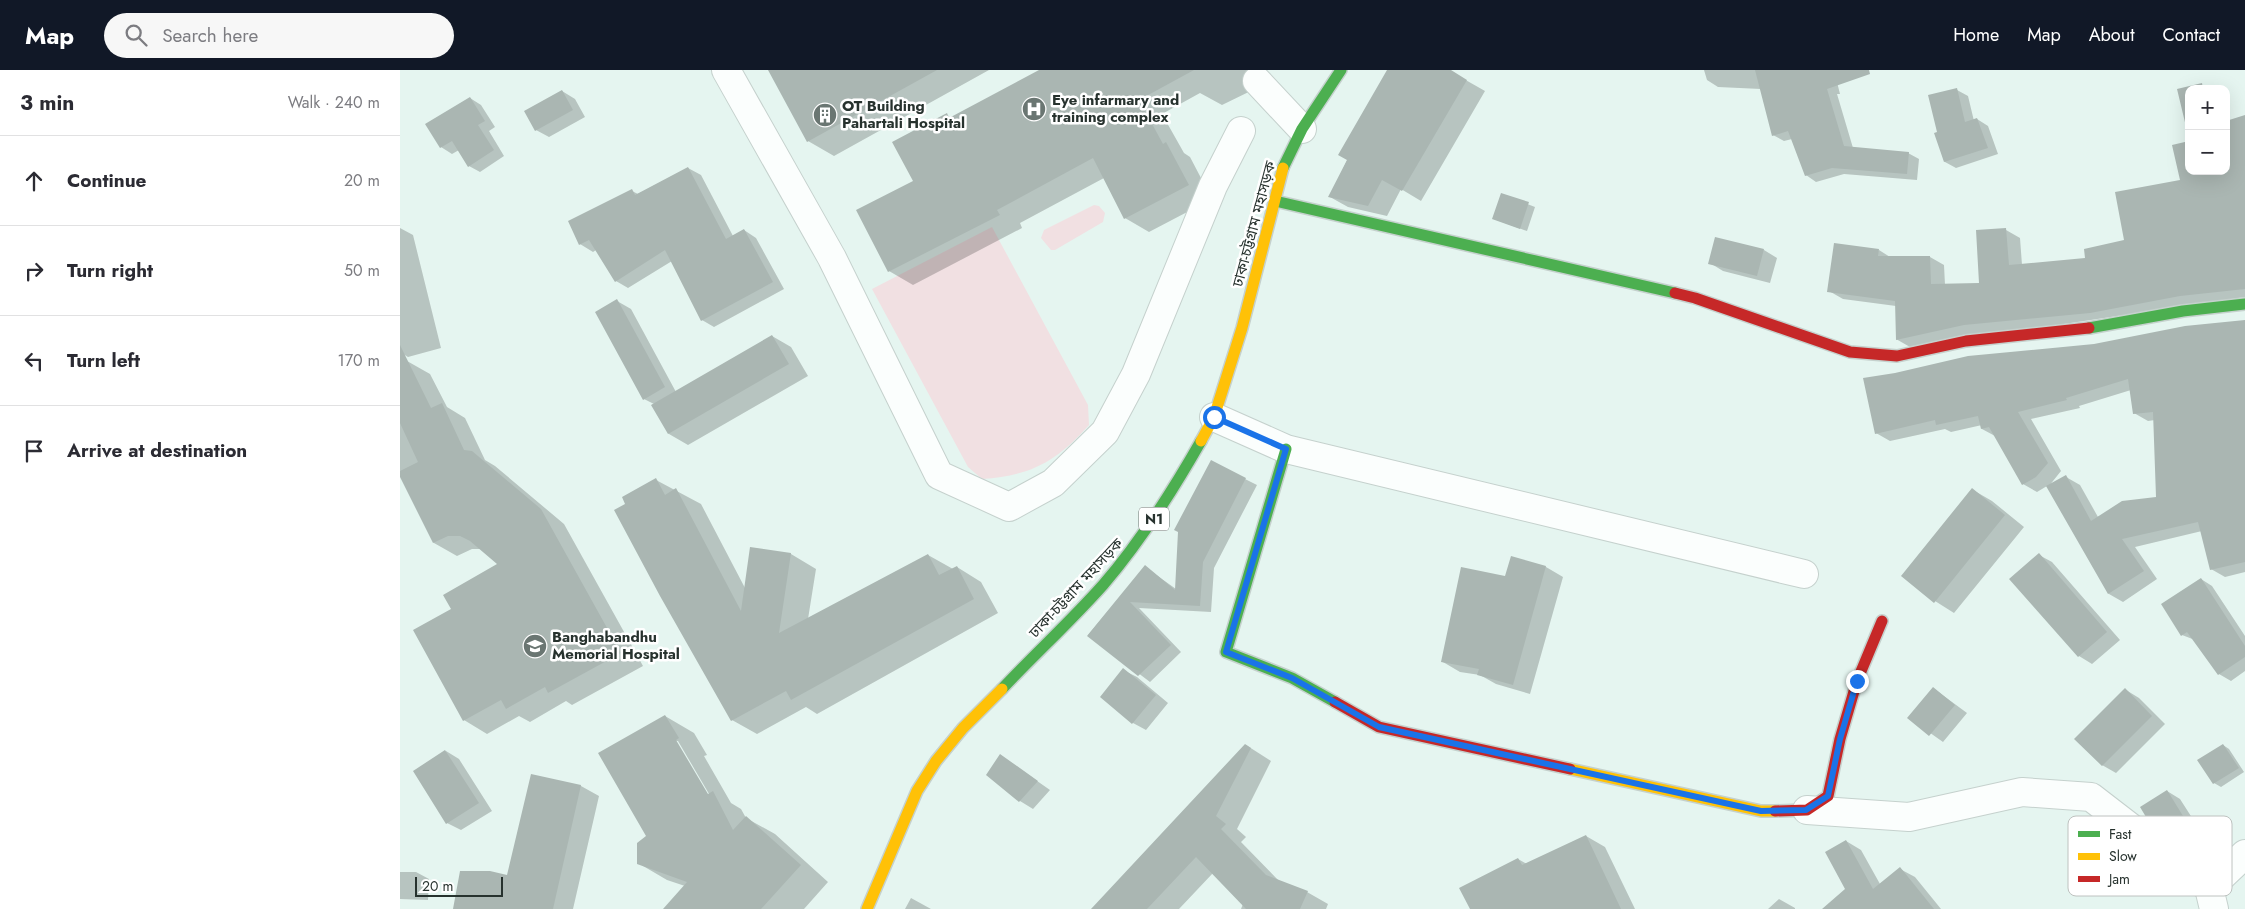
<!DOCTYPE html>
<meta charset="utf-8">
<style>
:root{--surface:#fff;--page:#f7f7f7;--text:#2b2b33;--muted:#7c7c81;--line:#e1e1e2;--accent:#111827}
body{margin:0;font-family:Jost,"Noto Sans Bengali",sans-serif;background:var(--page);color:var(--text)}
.controls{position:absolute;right:15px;top:15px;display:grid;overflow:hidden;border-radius:10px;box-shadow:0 5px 20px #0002}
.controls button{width:45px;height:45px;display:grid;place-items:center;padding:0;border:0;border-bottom:1px solid var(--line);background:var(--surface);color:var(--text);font:25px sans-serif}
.scale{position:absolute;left:15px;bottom:12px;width:88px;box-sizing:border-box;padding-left:5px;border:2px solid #27322e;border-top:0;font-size:14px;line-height:18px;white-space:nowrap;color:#27322e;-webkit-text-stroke:4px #fff;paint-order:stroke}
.stop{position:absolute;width:15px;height:15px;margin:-11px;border:4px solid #1a73e8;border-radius:50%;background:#fff}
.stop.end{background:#1a73e8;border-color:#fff;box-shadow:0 1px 5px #0008}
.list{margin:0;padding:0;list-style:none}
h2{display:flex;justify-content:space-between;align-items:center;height:65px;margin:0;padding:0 20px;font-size:21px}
h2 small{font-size:16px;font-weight:400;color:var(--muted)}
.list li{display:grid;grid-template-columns:32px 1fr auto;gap:15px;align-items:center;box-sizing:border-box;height:90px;padding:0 20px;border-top:1px solid var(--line)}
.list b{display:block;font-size:19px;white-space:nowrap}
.list em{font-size:16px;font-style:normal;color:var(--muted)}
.icon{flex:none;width:28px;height:28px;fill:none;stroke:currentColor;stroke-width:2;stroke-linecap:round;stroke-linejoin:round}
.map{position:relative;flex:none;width:1845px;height:839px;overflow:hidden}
header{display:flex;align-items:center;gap:30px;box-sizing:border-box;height:70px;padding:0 25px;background:var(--accent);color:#fff}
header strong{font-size:24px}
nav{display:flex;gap:28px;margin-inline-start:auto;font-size:18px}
.search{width:350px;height:45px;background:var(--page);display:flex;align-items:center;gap:12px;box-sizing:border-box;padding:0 18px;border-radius:28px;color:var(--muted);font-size:19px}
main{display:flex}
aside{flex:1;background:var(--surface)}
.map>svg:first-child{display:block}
.green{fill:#f1e0e2}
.shadow{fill:#0003;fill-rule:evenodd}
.building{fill:#aab6b2}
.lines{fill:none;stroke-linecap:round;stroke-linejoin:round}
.street-casing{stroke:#c5d1cd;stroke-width:30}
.fast-casing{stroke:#c5d1cd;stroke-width:14}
.slow-casing{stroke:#c5d1cd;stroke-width:14}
.jam-casing{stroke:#c5d1cd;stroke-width:14}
.street{stroke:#fbfefd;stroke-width:28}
.fast{stroke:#4caf50;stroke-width:11}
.slow{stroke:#ffc107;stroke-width:11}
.jam{stroke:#c62828;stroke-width:11}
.route{stroke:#1a73e8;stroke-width:6}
.labels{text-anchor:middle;stroke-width:5;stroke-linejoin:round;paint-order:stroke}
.shield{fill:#fff;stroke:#68706d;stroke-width:1}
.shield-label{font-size:14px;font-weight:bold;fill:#27322e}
.poi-label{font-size:15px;font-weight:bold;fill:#27322e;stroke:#fff;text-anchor:start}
.street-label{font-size:15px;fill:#27322e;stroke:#fff}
.key{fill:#fff;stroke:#bec2c0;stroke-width:1}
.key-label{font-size:14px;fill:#27322e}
</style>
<header>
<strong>Map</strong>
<div class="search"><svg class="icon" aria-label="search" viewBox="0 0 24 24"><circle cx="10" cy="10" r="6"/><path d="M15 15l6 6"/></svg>Search here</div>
<nav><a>Home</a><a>Map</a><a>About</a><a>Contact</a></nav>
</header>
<main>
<aside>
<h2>3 min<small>Walk · 240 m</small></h2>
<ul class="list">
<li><svg class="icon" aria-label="ahead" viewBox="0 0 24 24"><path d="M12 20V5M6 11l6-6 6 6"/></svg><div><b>Continue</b></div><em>20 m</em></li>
<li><svg class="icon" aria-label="right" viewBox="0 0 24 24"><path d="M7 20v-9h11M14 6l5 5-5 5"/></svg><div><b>Turn right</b></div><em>50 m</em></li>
<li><svg class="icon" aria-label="left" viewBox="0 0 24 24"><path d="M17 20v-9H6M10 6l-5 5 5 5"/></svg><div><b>Turn left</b></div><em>170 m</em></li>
<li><svg class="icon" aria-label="arrive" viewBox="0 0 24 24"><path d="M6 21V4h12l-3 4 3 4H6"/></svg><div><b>Arrive at destination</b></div></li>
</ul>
</aside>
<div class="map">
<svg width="1845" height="839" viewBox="0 0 1845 839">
<rect width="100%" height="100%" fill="#e5f5f0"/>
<!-- green -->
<path class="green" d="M694,135l5,1 6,7 -2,9 -48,28h-4l-10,-12 3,-8z
M592,157l96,178 1,20c-32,36 -58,51 -107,54l-14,-12 -96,-178z"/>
<!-- shadow -->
<path class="shadow" d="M369,0h220l-155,86 -26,-15z
M641,0h214l8,15 -41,20 -22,-12 -38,21 22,39 6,4 22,42 -63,33 -24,-14 -21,-40 -84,45 2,5 -109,57 -24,-14 25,-89 33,-67 5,3z
M989,0h59l37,21 -64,110 -20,-12 -14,27 -39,-9 -18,-10z
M1304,0h165l-32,12 3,12h-3l16,54 55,5 11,6 -2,21 -73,-6 -28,8 -10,-7 -14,-36 -8,2 -11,-6 -12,-46 -43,-2 -11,-7z
M1557,20l11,6 6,25 3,-2 11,7 10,28 -42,14 -11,-6 -7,-29z
M162,21l13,8 10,18 -36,20 -13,-7z
M70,28l11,7 14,22 -6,4 15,25 -24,16 -11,-6 -10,-16 -7,4 -11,-7z
M1845,46v181l-335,50 -14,-8v-33l-53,-7 -14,-8 50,-41 11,7h40l14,8 1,20h35l26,-55 14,8 2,27 64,-6 39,-18 64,-70h37z
M288,98l13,7 32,61 11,-6 12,8 28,51 -70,38 -12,-7 -30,-59 -44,27 -12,-7 -20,-31 -3,2 -13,-8 52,-53 6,3z
M1102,124l33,13 -8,24 -33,-12z
M0,158l13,7 28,113 -33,9 -8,-5z
M1364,180l13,8 -7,25 -47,-12 -13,-8z
M217,231l14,8 45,83 96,-56 19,11 17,29 -120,69 -19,-11 -15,-30 -10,-5z
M1845,251v251l-20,5 -14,-8 -9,-38 -67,16 22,32 -34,23 -14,-8 -62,-108 -10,6 -14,-8 -28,-48 -13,-7v-4l-31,7 -6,-3 -55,12 -14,-8 218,-88zM1731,320l3,23 14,8 7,-1 2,78 -59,19 -18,-32 -14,-8 -17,9 12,-15 -30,-52 49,-11 -1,-2z
M7,291l23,13 17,33 18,11 20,42 10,6 69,58 79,142 -71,39 -6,-4 -36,21 -11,-6 -32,18 -23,-14 -11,-110 46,-46 -18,-15h-9l-15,7 -23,-13 -34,-68v-112z
M845,409l12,6 -43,83 -3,44 -72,-4 42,44 -31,30 -62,-47 57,-68 31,22z
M256,410l45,24 44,84 7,-40 39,6 25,15 -8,50 120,-64 25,14 4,-2 24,15 17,31 -181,101 -11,-7 -49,27 -25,-14 -105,-216z
M1573,420l19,11 32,26 -70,86 -19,-12z
M1639,485l13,7 68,78 -28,24 -13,-8 -68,-76z
M1112,488l34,9 17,10 -33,117 -34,-10 -16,-9 -20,-3 -17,-10 63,-85z
M1801,509l11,7 33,50v35l-14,10 -12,-7 -24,-34 -13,-5z
M723,600l14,7 31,26 -22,27 -13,-7z
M1533,618l34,25 -24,29 -34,-24z
M1726,620l13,8 26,26 -49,49 -14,-8z
M265,646l29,17 13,22 -3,1 27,47 10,6 5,9 29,16 53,48 -24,27h-139l20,-23 -18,-6 -29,-17 9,-27zM275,671h3l34,58 -2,1z
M846,675l25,16 -34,68 9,8 -5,5 39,40 27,10 21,12 -2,5h-85l2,-5 -30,-31 -34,36h-86z
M1823,675l6,4 15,23 -23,15 -7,-4 -15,-23z
M46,681l13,8 33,52 -31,19 -14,-7z
M600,685l50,35 -17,19 -13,-8 -32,-26z
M132,705l49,11 18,10 -26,113h-119l54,-33z
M1767,721l13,8 16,25 -22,13 -13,-7z
M1186,766l19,11 30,62h-164l47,-50 9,5z
M1446,771l15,9 19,34 20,-15 15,8 26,32h-117l23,-19z
M0,802h16l13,7 -1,21 -28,-1z
M511,828l20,11h-26z
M1379,829l16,9v1h-27z"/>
<!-- building -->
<path class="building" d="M368,0h169l-130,72z
M639,0h155l-55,30 24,44 3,-2 23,43 -65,34 -31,-61 -96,52 3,5 -112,57 -32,-62 57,-29 -21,-39 55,-29 2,5z
M987,0h64l16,10 -65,111 -20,-11 -14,26 -40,-9 19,-37 -9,-5z
M1355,0h114l1,4 -43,15 17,57 65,6 -2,22 -75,-6 -27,8 -17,-45 -16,5z
M1802,13l1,6h-14v50l-12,-50z
M1557,18l8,34 12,-4 11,30 -44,14 -10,-29 3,-1 -9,-37z
M162,20l11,20 -38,21 -11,-20z
M70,27l15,24 -7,4 16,25 -26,17 -16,-26 -12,7 -15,-24z
M1845,45v174l-65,7 -90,17 -126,12 -68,15 -1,-39 -68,-9 7,-49 45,6 -1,7h52l1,28 48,-1 -3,-53 30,-2 3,37 76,-7 -1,-9 40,-9 -9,-48 65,-12 -8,-35 17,-4v30h37v-50z
M288,97l38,72 18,-10 29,53 -72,39 -36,-71 -50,32 -26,-42 -10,5 -11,-24 64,-32 3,6z
M1101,123l28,9 -9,27 -28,-10z
M1315,167l49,12 -7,27 -49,-12z
M217,229l48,88 -22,13 -48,-88z
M1845,250v242l-35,8 -12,-48 -76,17 22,32 -36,23 -62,-108 20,-11 25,46 31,-20 34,-4 -3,-85 -20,2 -5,-35 -62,19 1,2 -49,12 30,51 -12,14 -14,8 -33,-58 -8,2 -3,-13 -42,9 -1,-5 -60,14 -12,-56 32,-5 73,-17 126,-12 91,-18z
M372,265l17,29 -121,70 -17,-29z
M0,275l31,63 11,-5 22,47 8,1 69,58 80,144 -73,40 -3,-6 -39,22 -5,-9 -38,21 -50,-91 38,-21 -8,-14 54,-31 -27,-23 -10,-5h-12l-15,7 -33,-66v-6l18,-9 -18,-39z
M811,390l35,18 -43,84 -3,44 -70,-4 41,43 -33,31 -51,-40 58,-71 30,25 3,-58 -4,-2z
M256,408l9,17 11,-7 65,123 9,-64 41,6 -12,80 149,-79 11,21 18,-9 17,33 -183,101 -5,-9 -55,30 -71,-125 -46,-86 11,-6 -3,-7z
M1572,418l33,27 -71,88 -33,-27z
M1639,483l68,79 -29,25 -69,-78z
M1111,486l35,10 -33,119 -36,-10 2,-6 -38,-7 20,-95 44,9z
M1801,508l44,68v11l-27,18 -31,-43 -6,4 -20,-32z
M723,598l33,27 -24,29 -32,-27z
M1533,617l22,18 -26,31 -22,-18z
M1725,618l27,28 -50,50 -28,-27z
M265,645l14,23 -3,2 32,54 5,-3 20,39 13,-14 55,49 -40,44h-98l24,-27 -50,-18v-21l9,-7 -48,-83z
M845,674l6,4 -35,68 10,8 -5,5 45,46 42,16 -8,18h-54l-50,-52 -49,52h-56z
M1823,674l16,24 -26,16 -16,-24z
M45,680l34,53 -33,21 -33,-53z
M600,684l38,27 -19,21 -33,-27z
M131,704l50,11 -28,124h-100l7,-38h30l17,4z
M1767,720l16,26 -23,15 -11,-9 -9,-15z
M1186,765l35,74h-151l-11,-21 59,-30 4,7z
M1446,770l27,49 27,-22 34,42h-112l23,-20 -20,-37z"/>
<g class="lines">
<!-- street casing -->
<g class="street-casing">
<path id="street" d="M326,0l106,188 107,217 70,32 44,-24 52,-51 31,-58 77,-188 28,-55
M857,11l45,48
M814,347l72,32 518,125
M1407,740l102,7 113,-25 69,5 118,91
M1814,839l-5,-21 36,-34"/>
</g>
<!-- fast casing -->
<g class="fast-casing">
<path id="fast" d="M883,98l19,-39 39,-59
M875,131l400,92
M1689,258l94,-17 62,-7
M886,379l-60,203 66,26 43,24
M602,619c33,-35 69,-68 101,-104 38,-44 69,-93 98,-144"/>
</g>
<!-- slow casing -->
<g class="slow-casing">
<path id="slow" d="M801,371l13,-24 28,-89 41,-160
M1170,699l191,42h14
M467,839l50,-118 19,-30 27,-33 39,-39"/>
</g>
<!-- jam casing -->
<g class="jam-casing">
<path id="jam" d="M1275,223l20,5 155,54 47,4 69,-15 123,-13
M935,632l44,25 191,42
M1375,741l32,-1 21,-14 12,-57 17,-58 25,-60"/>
</g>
<!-- street -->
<use href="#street" class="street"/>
<!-- fast -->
<use href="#fast" class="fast"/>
<!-- slow -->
<use href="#slow" class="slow"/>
<!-- jam -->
<use href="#jam" class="jam"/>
</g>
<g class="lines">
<!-- route -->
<path class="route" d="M814,347l72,32 -60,203 66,26 87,49 382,84 45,-1 22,-14 12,-57 17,-58"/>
</g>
<!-- icons -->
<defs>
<g id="hospital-disc" transform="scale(1.25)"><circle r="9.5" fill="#6a7672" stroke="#fff"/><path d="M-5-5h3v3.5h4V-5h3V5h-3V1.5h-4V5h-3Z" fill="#fff"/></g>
<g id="building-disc" transform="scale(1.25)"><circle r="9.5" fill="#6a7672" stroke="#fff"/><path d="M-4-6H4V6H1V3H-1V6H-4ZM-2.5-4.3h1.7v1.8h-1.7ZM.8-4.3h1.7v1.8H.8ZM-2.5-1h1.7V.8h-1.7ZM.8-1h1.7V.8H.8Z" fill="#fff"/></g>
<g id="university-disc" transform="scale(1.25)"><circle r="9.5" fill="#6a7672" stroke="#fff"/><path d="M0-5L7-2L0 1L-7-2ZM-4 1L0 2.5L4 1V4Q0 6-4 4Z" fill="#fff"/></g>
</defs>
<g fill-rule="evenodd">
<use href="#hospital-disc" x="634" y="39"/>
<use href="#building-disc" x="425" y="45"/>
<use href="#university-disc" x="135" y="576"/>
</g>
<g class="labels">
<!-- shield labels -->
<rect class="shield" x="739" y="437.5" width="30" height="23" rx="4"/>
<g class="shield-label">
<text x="754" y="454">N1</text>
</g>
<!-- poi labels -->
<g class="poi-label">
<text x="652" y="35">Eye infarmary and<tspan x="652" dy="17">training complex</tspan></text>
<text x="442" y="41">OT Building<tspan x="442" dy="17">Pahartali Hospital</tspan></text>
<text x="152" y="572">Banghabandhu<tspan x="152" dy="17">Memorial Hospital</tspan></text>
</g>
<!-- street labels -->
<g class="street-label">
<text transform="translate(854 154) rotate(-75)" y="5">ঢাকা-চট্টগ্রাম মহাসড়ক</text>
<text transform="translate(676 518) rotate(-47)" y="5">ঢাকা-চট্টগ্রাম মহাসড়ক</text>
</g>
</g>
<!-- legend -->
<rect x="1668" y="746" width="164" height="80" rx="8" class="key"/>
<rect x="1678" y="761" width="22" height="6" fill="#4caf50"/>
<rect x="1678" y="783" width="22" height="7" fill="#ffc107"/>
<rect x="1678" y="806" width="22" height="6" fill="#c62828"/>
<g class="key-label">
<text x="1709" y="769">Fast</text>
<text x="1709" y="791">Slow</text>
<text x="1709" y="814">Jam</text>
</g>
</svg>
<div class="controls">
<button>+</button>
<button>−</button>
</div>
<div class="scale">20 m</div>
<div class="stop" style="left:814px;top:347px"></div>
<div class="stop end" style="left:1457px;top:611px"></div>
</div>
</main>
